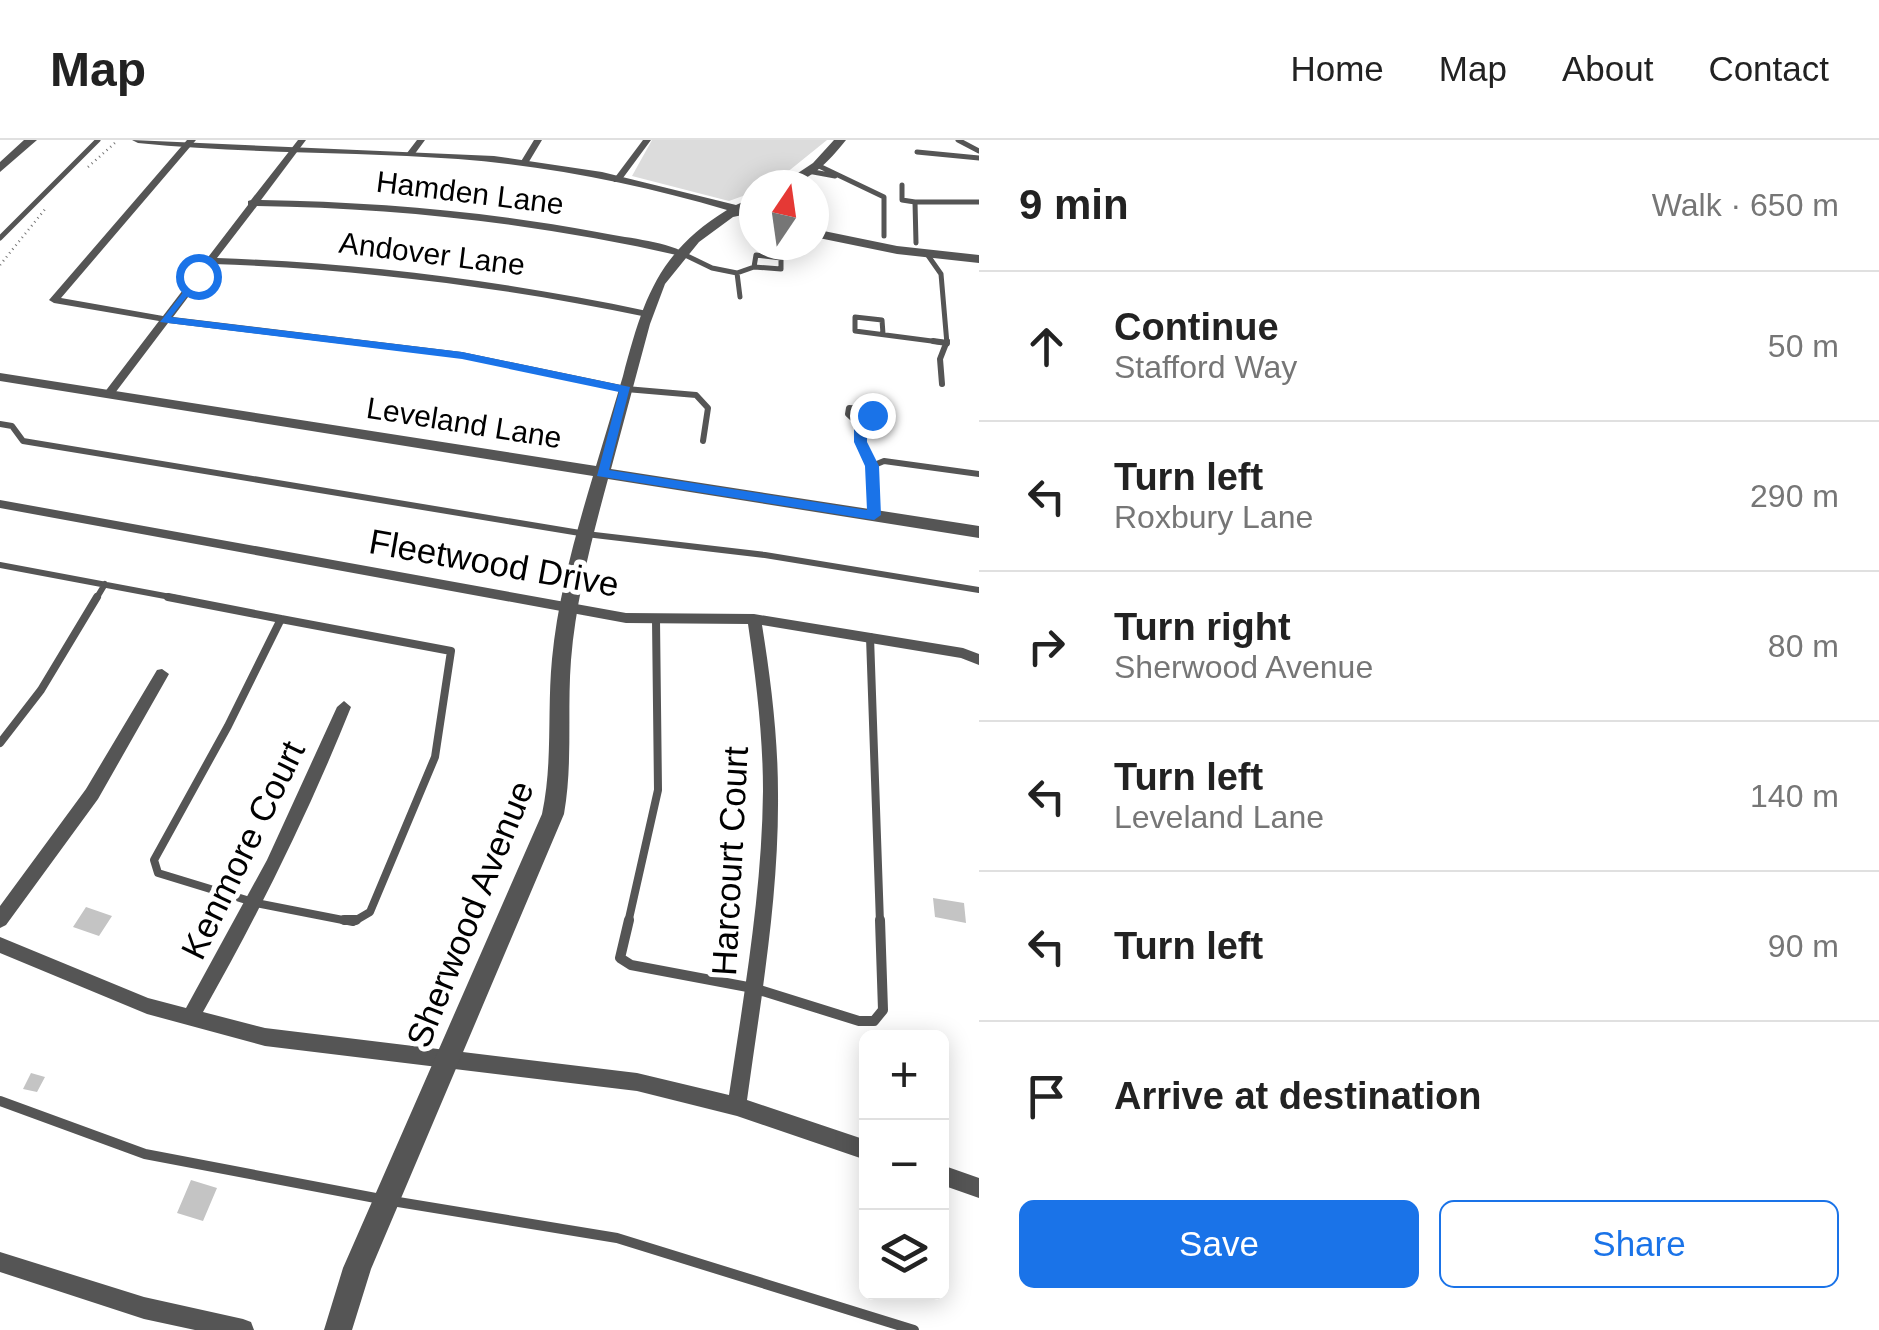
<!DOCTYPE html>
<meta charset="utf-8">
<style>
:root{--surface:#fff;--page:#f6f6f6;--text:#222;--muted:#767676;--line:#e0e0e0;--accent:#1a73e8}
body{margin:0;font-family:Helvetica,sans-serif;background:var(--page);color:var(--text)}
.controls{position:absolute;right:30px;bottom:30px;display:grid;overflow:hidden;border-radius:15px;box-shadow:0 5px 25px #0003}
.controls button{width:90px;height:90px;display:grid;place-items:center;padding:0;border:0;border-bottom:2px solid var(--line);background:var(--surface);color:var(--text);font:50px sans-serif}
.compass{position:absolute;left:739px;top:30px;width:90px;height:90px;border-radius:50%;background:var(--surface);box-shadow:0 5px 25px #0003;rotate:13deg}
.stop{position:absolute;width:30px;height:30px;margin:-22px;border:8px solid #1a73e8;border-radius:50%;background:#fff}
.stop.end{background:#1a73e8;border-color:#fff;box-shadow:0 2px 10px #0008}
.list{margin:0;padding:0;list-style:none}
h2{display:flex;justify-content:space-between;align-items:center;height:130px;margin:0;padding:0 40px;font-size:42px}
h2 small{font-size:32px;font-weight:400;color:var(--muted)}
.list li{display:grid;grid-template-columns:65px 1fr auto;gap:30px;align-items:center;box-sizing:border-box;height:150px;padding:0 40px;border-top:2px solid var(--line)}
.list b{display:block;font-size:38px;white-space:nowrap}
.list p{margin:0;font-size:32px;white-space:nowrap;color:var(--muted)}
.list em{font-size:32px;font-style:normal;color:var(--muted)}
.actions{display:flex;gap:20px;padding:30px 40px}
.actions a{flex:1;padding:22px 0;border:2px solid var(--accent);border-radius:15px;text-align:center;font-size:35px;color:var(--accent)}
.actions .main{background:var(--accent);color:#fff}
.icon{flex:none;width:55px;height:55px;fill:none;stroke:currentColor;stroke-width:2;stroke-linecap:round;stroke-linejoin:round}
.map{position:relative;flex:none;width:979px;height:1190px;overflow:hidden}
header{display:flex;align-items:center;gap:60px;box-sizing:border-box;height:140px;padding:0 50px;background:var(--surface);border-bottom:2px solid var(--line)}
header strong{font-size:48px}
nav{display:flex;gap:55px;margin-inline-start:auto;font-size:35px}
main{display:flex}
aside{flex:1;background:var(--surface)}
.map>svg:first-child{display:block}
.green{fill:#dcdcdc}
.building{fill:#c4c4c4}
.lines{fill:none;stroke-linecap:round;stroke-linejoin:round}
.path{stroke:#777;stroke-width:2.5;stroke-dasharray:1 4;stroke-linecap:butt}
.service-far3{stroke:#555;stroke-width:5}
.service-far2{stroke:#555;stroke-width:6}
.service-far1{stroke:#555;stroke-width:8}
.service{stroke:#555;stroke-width:10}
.minor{fill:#555;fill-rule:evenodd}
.tertiary{fill:#555;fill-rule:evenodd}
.route{fill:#1a73e8}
.labels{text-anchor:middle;stroke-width:10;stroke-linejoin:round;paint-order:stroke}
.far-street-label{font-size:30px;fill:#000;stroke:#fff}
.street-label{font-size:35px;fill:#000;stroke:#fff}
</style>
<header>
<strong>Map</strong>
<nav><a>Home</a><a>Map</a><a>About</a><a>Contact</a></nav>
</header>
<main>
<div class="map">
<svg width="979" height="1190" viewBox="0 0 979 1190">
<rect width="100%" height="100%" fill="#fff"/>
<!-- green -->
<path class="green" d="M652,0h175l-52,42 -21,3v7l-25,9 -97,-25z"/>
<!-- building -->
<path class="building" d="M933,758l31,5 2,20 -31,-6z
M86,767l26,9 -13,20 -26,-9z
M31,933l14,4 -8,15 -14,-3z
M191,1040l26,8 -14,33 -26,-8z"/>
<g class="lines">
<!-- path -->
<path class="path" d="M88,27l28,-25
M0,125l46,-57"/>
<!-- service-far3 -->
<path class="service-far3" d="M958,0l21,11
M917,12l62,6
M817,25l67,32v39
M808,31l27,5
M902,45v15l13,2 1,41
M915,62h64
M0,98l98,-98
M681,113l31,15 25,5 3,24
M927,114l14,20 6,70
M756,115l25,3v11l-27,-2z
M737,133l17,-6
M883,194l-1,-14 -27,-3v14l92,12"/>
<!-- service-far2 -->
<path class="service-far2" d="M933,201l14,2
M942,244l-2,-25 7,-18
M626,249l70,6 12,13 -5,33
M849,268l15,1 8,6 -1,7 -11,3 -12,-11z
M0,284l12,2 11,15 563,93 179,21 214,35
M860,285l1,17 11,24
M874,375l-2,-49 12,-5 95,13
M0,425l181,34
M96,459l9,-15"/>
<!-- service-far1 -->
<path class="service-far1" d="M168,457l113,22
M281,479l170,32 -16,106 -65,155 -17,10 -97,-19 -98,-30 -4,-13 74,-134z
M870,497l10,286
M0,603l41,-53 56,-93
M628,783l30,-133 -2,-170"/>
<!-- service -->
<path class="service" d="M344,780h12
M629,780l-9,38 11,7 122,23 106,33h15l9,-11 -3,-90
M0,961l145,53 241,46 231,38 297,92"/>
<!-- minor -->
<path class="minor" d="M187,0h9l-135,158 102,18 85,-111v-4l3,-1 47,-60h8l-45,60c113,2 225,11 336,32 28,6 64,8 89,21l-5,3c-140,-32 -281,-48 -424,-50l-40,52c145,5 288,23 430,53l5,3 -5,3c-144,-30 -288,-48 -434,-53l-40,53 289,35 164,34 6,3 -6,3 -164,-34 -294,-35 -56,74h-8v-4l55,-72 -105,-18 -5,-3z
M417,0h8l-11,15h-6l-1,-2z
M534,0h8l-15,25h-6l-1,-2z
M643,0h8l-31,42h-6l-1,-2z
M0,360l626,113 128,1 209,34 16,6v11l-18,-7 -199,-33c9,56 16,112 16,169 1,103 -17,204 -31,306l119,40v20l-129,-44 -100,-25 -372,-45 -118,-32 -147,-61v-16l148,61 38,10 81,-148 70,-153 7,-6 7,6c-42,105 -92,206 -148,305l62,16 372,45 92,22c15,-101 33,-202 34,-304 0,-56 -7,-112 -15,-167l-122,-1 -626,-115z
M162,529l7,5 -71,125 -92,126 -6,3v-22l86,-117 71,-119z
M942,1025l37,13v20l-37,-13z
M0,1112l144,45 99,22 8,3 3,8h-59l-51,-11 -144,-47z"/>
<!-- tertiary -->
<path class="tertiary" d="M24,0h13l-37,32v-10z
M132,0l362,16 108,16 134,33 18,-8v9l-6,3 -1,5 -14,3 -34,25 -34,42 -15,40 -39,145 368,57v12l-371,-59c-16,59 -32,120 -37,181 -4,52 2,103 -7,154l-193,455 -19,61h-28l19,-62 199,-454c11,-52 5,-103 10,-155 6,-62 23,-123 41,-183l-593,-95v-8l596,93c9,-30 18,-60 27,-90 20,-75 34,-123 104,-166 -87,-26 -178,-44 -269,-51 -107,-8 -214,-5 -320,-16z
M834,0h12c-17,21 -38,45 -66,45l33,-22z
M814,89l83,17 82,9v8l-82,-9 -83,-17z"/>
</g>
<!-- route -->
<path class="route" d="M198,133l5,3 -32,41 291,35 168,35 -21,83 258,40 -2,-44 -11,-24v-17l11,-5 3,-8h8l1,10 -10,5v15l12,24 2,49 -7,5 -277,-44 22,-84 -157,-33 -302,-37z"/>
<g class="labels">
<!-- far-street labels -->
<g class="far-street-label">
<text transform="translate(470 53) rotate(7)" y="10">Hamden Lane</text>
<text transform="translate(432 114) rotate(7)" y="10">Andover Lane</text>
<text transform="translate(464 283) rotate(9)" y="10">Leveland Lane</text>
</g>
<!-- street labels -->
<g class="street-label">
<text transform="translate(494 423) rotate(10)" y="12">Fleetwood Drive</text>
<text transform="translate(243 710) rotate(-64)" y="12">Kenmore Court</text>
<text transform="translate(730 721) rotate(-87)" y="12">Harcourt Court</text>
<text transform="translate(470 774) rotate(-68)" y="12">Sherwood Avenue</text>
</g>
</g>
</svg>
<div class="controls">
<button>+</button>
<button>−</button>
<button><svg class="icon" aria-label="layers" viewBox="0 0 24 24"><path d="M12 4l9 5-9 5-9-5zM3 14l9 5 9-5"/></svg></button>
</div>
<svg class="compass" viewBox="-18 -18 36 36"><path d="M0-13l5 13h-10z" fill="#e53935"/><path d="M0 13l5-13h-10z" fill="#767676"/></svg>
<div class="stop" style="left:198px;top:136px"></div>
<div class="stop end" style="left:872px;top:275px"></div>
</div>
<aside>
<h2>9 min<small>Walk · 650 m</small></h2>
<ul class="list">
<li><svg class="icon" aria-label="ahead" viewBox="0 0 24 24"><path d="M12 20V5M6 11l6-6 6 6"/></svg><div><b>Continue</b><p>Stafford Way</p></div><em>50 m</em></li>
<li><svg class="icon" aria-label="left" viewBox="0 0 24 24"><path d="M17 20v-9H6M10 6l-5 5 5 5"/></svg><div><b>Turn left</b><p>Roxbury Lane</p></div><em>290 m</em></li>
<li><svg class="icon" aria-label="right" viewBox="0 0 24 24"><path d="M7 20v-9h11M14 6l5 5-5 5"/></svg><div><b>Turn right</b><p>Sherwood Avenue</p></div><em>80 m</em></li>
<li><svg class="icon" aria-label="left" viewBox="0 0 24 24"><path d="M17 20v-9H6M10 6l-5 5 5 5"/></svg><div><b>Turn left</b><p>Leveland Lane</p></div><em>140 m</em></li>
<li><svg class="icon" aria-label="left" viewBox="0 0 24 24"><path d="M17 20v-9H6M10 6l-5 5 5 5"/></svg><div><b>Turn left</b></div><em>90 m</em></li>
<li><svg class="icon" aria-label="arrive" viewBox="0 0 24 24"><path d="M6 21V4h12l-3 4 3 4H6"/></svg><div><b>Arrive at destination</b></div></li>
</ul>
<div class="actions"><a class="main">Save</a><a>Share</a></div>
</aside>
</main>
